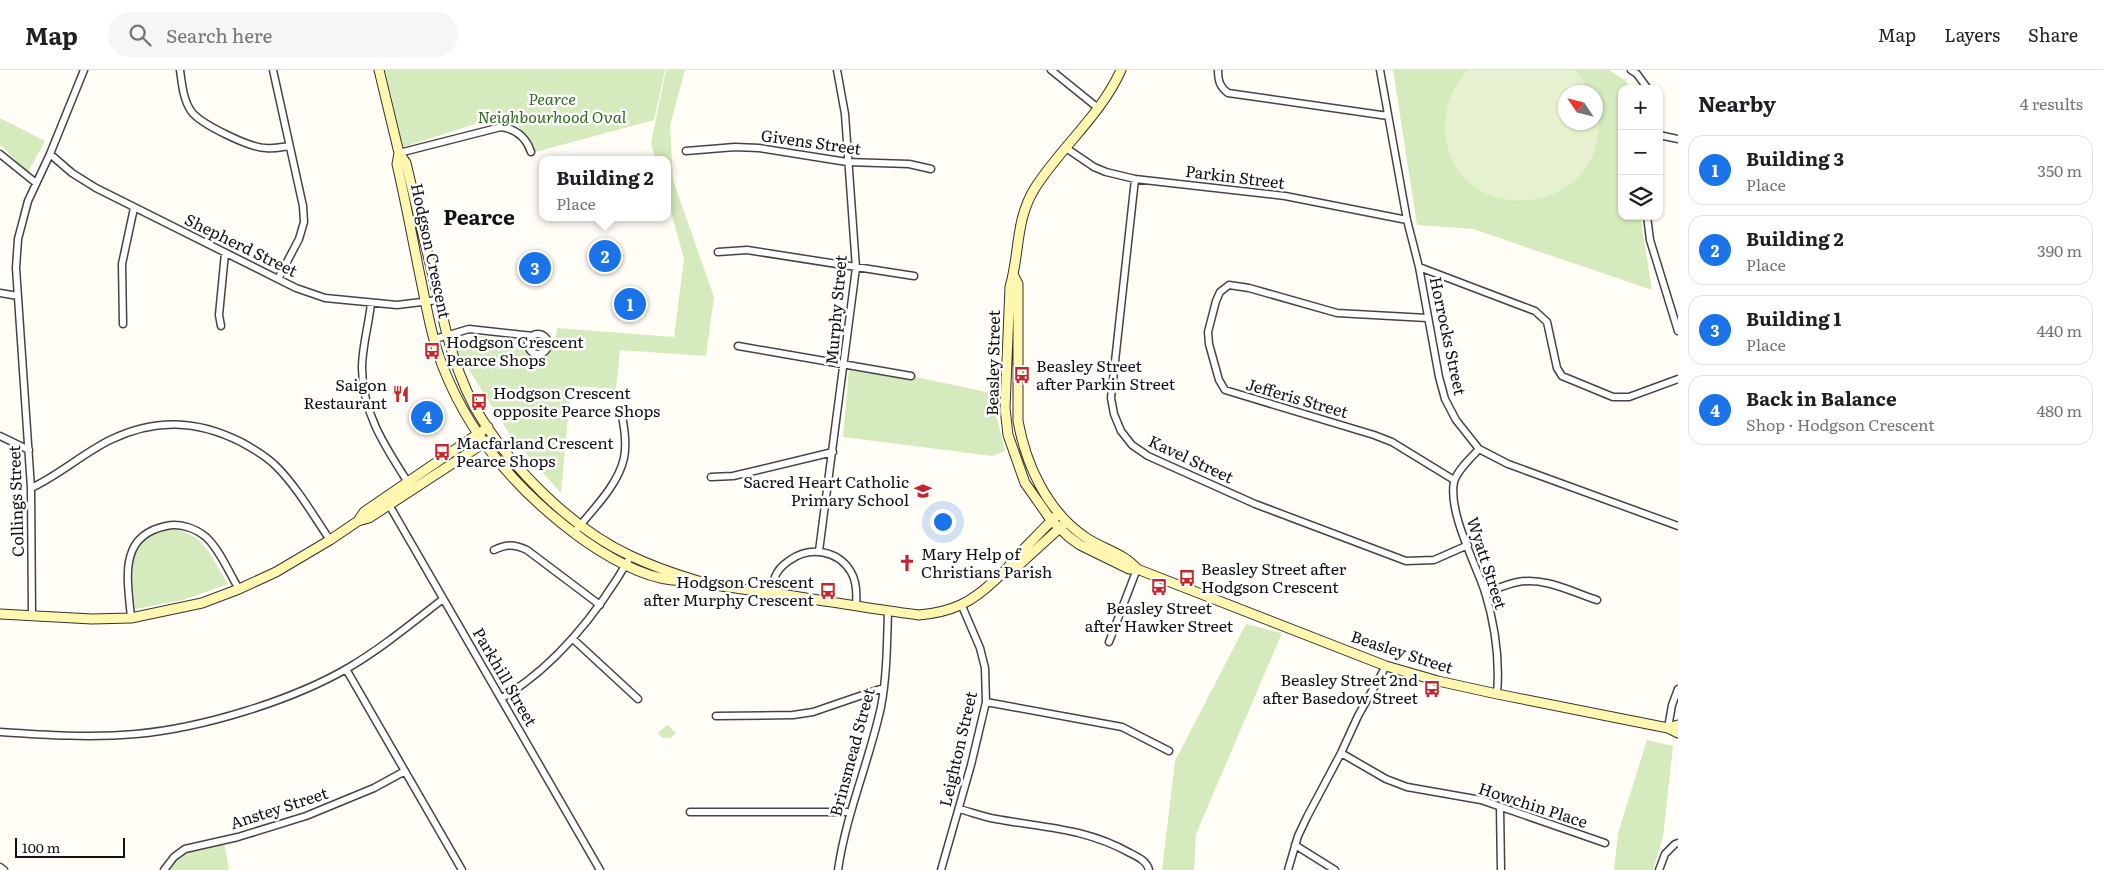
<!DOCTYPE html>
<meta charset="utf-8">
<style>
:root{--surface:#fff;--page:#f6f6f6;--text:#202124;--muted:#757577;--line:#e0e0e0;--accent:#1a73e8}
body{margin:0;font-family:Literata,serif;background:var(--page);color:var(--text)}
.controls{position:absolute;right:15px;top:15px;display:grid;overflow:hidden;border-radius:10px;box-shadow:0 1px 4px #0004}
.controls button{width:45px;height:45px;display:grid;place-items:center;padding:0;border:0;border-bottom:1px solid var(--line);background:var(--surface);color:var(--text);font:25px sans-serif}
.compass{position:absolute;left:1558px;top:15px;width:45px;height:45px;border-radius:50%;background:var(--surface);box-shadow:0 1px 4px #0004;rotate:305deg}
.scale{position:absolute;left:15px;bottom:12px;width:110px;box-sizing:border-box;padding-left:5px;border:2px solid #111;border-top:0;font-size:14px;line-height:18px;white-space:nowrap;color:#111;-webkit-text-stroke:4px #fff;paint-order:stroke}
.you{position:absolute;left:942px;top:451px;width:18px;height:18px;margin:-12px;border:4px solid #fff;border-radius:50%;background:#1a73e8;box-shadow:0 0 0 8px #1a73e833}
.badge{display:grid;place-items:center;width:32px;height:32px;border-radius:50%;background:var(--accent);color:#fff;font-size:16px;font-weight:700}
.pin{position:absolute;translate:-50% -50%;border:2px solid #fff;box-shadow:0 1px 5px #0006}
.popup{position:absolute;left:539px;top:86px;width:132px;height:65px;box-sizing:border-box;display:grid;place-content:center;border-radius:10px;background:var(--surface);filter:drop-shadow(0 1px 4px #0005);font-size:16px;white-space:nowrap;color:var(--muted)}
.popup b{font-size:19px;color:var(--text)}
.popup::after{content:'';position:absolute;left:50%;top:100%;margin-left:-10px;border:10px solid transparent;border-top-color:var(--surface)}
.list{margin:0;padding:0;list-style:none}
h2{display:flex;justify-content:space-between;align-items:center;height:65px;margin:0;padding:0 20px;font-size:21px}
h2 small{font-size:16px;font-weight:400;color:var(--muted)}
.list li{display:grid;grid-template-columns:32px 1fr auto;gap:15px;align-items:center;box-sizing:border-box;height:70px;margin:0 10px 10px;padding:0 10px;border:1px solid var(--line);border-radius:15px}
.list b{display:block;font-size:19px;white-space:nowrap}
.list p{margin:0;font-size:16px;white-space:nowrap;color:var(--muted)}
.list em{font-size:16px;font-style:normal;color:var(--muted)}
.icon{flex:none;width:28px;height:28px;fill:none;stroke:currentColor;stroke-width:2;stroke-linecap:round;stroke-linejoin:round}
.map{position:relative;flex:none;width:1678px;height:800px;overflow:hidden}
header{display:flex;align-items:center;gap:30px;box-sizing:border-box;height:70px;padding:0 25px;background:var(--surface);border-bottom:1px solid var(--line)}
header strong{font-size:24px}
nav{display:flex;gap:28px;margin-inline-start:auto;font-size:18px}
.search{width:350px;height:45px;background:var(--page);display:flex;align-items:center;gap:12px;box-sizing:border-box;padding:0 18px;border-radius:28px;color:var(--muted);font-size:19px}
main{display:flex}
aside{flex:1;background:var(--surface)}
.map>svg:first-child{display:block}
.green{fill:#d5ebbd;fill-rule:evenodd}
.pitch{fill:#e6f2cf}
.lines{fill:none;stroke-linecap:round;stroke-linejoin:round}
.street-casing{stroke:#444;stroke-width:9}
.secondary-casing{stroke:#333;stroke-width:11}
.street{stroke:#fff;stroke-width:6}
.secondary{stroke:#fff6b0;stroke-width:9}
.labels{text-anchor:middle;stroke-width:5;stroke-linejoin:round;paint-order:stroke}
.park-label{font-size:16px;font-style:italic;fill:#2f6b1f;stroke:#fff}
.street-label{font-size:16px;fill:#111;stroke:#fff}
.poi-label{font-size:16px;fill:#111;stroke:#fff;text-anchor:start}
.district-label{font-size:21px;font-weight:bold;fill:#111;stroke:#fff}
</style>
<header>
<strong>Map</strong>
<div class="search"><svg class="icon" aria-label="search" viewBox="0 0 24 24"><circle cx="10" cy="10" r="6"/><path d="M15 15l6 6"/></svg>Search here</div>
<nav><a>Map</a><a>Layers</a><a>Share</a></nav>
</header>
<main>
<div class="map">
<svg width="1678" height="800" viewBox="0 0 1678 800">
<rect width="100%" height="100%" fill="#fffdf5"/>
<!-- green -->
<path class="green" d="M385,0h280l-11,50 -119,32 -25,-39 -107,34z
M666,0h19l-15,56 3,54 41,117 -8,59 -86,-6 -4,39 -45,-3 -10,107 -49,-55 -60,-95 28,-7 75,8 2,-16 117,9 10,-78 -16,-58v-41h-12l-5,-17z
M1393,0h216l17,11 5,8h-9v127h18l12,74 -179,-61 -56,-4zM1566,22h30v30h-30z
M0,48l45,23 -17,31 -28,-27z
M849,300l62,6 80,17 14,58 -13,5 -149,-19z
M167,459c36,1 44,28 61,55l-45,16 -48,9c-3,-36 -12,-70 32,-80z
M1246,554l36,9 -86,201 -2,36h-32l13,-109z
M667,655l9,8 -5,5h-9l-4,-5z
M1647,670l26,6 -10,91 -10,33h-39l4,-37z
M224,772l5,28h-60c13,-23 31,-23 55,-28z"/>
<!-- pitch -->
<path class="pitch" d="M1468,0h107l16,22h-25v30h30v-17c25,111 -145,133 -151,24 -1,-22 8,-43 23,-59z"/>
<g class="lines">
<!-- street casing -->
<g class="street-casing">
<path id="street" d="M180,0c2,14 3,29 11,41 9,13 59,37 75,37 8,1 16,-1 23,-2
M273,0l30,136 1,16 -5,17 -21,40
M1051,0l47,38
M1218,0c0,11 2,17 10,23l160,23
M1380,0l27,150 12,47 20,110 6,22 11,21 23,29 29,15 170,62
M1631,0l6,4 11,15
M1659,65l19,4
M1066,78l28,19 12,5 29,7 150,17 122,24
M686,81l49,-4 24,1 88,14 62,2 22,5
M399,83l102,-26c15,2 25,10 30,25
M0,84l36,29
M50,84l22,19 24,15 200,100 29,10 72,7 41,-5
M1135,109l-24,219 3,16 7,17 11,14 16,11 107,48 151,57 28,-1 34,-15
M1647,146l3,24 28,91
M718,182l29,-2 167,26
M1419,197l116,44 12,11 10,46 5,8 51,21h16l49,-18
M0,223l18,3
M371,233c-2,21 -9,44 -9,65 0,45 24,80 47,116
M1427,248l-90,-5 -88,-25 -20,-3 -9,7 -4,9 -8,31 1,12 10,36 6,10 149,45 18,7 62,38
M123,254l-1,-60 12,-56
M221,256l-2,-11 6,-62
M528 274a10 10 0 1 1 20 0a10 10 0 1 1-20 0Z
M435,269l34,-10 64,7
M738,276l173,30
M0,366l29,14
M1479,379c-8,9 -22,21 -25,33 -6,30 21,80 31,110 10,33 15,67 12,102
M711,407l22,-1 100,-24
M31,418c28,-13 51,-34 79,-48 45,-22 87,-20 131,2 13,7 25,14 35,24 21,21 37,49 54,74
M388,433l212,367
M574,463c17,-22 44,-47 50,-75 3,-16 0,-32 -3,-47
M494,480c13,-6 20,-6 33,0l73,55
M819,481l37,-283 -11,-154 -8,-44
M773,523c1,-5 1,-11 2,-16 2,-6 9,-13 15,-17 20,-14 48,-10 61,12 6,10 6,22 5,34
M1485,523c11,-4 22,-9 33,-11 27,-5 54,10 79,18
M32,545l-1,-127 -15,-220 2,-29 10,-38 22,-47 34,-84
M131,548c-3,-37 -14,-82 35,-92 14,-3 29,2 40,11 14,13 23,36 33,52
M573,569l65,60
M1109,572l28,-73
M346,599l116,201
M502,628c56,-33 97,-87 129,-142
M986,632l136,25 47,24
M716,646l77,-1 20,-3 70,-24
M1668,658l4,-23 6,-16
M0,662c45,3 91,6 136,2 66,-6 155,-33 212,-66 34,-20 64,-45 95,-69
M1341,683l45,26 21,8 74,13 124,43
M1500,737l1,63
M959,739c12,3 25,8 37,10 49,9 89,9 134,34 8,4 17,8 19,17
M690,742h161
M1295,775l40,25
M0,797l4,3
M164,800l10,-13 11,-8 53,-12 68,-21 68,-28 31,-17
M838,800c8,-56 31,-108 43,-163 6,-32 6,-64 7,-96
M941,800l30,-105 15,-63 -1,-34 -5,-20 -18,-42
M1288,800l10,-34 9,-19 34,-64 17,-37 28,-50
M1659,800l6,-16 10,-10 3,-1"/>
</g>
<!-- secondary casing -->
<g class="secondary-casing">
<path id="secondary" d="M379,0l20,83 7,10 41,172c7,25 15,48 27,71 33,58 96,122 157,150 19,9 44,18 64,24 25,8 52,9 78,13 49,7 97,16 146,22 33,-3 52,-12 76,-35 7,-6 14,-12 18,-20l46,-47
M1121,0c-20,45 -60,77 -86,118 -20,32 -15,65 -25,99l-5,121 3,27 17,48 26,37 18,17 11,8 49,24h8l249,97 52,15 59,13 171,34 10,5
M399,83l-2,11c8,35 15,71 22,107 7,32 12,66 24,96 28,72 79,129 142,174 29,20 71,44 107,39
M1013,204l5,10v137c8,44 29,90 67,116 17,12 39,16 52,32
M358,451l11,-3 118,-77
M1009,498l9,-2 45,-41
M0,544l92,5 39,-1 71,-15 37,-14 37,-17 54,-32 28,-19 6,-9 124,-85
M1668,658l10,-3"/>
</g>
<!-- street -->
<use href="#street" class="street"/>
<!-- secondary -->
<use href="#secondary" class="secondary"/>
</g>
<!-- icons -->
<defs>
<g id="bus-bare" transform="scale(1.35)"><path d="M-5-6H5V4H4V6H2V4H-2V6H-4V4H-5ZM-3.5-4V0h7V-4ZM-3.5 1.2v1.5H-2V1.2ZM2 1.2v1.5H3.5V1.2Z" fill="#c4262e" stroke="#fff" stroke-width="2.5" paint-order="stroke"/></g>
<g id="restaurant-bare" transform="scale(1.35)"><path d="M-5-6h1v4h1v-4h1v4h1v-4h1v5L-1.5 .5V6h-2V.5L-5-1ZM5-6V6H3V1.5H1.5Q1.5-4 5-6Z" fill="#c4262e" stroke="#fff" stroke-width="2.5" paint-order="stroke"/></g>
<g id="school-bare" transform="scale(1.35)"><path d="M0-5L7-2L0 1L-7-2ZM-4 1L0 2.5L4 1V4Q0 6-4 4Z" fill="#c4262e" stroke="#fff" stroke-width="2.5" paint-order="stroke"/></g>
<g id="church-bare" transform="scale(1.35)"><path d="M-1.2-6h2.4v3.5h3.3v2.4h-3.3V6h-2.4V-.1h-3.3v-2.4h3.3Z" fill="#c4262e" stroke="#fff" stroke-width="2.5" paint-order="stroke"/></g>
</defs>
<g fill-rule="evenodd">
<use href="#bus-bare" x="432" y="281"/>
<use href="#bus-bare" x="1022" y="305"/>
<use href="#restaurant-bare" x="401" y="324"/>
<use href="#bus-bare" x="479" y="332"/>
<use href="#bus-bare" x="442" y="382"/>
<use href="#school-bare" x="923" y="421"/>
<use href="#church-bare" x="907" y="493"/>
<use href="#bus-bare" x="1187" y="508"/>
<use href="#bus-bare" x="1159" y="517"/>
<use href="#bus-bare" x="828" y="521"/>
<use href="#bus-bare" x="1432" y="619"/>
</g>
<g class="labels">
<!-- park labels -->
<g class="park-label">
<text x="552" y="35">Pearce<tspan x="552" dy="18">Neighbourhood Oval</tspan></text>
</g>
<!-- street labels -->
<g class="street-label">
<text transform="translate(811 72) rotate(8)" y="6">Givens Street</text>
<text transform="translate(1235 107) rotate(7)" y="6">Parkin Street</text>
<text transform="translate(241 175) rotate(26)" y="6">Shepherd Street</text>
<text transform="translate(431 181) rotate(78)" y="6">Hodgson Crescent</text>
<text transform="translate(836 240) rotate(-85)" y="6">Murphy Street</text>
<text transform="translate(1448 266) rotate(78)" y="6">Horrocks Street</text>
<text transform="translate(993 293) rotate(-89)" y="6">Beasley Street</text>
<text transform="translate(1297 328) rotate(16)" y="6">Jefferis Street</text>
<text transform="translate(1191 389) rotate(25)" y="6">Kavel Street</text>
<text transform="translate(16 431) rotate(-92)" y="6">Collings Street</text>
<text transform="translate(1487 493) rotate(72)" y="6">Wyatt Street</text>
<text transform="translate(1402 582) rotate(18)" y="6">Beasley Street</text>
<text transform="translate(505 607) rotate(60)" y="6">Parkhill Street</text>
<text transform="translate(958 679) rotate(-77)" y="6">Leighton Street</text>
<text transform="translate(852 682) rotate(-75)" y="6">Brinsmead Street</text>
<text transform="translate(1533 735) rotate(18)" y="6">Howchin Place</text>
<text transform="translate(279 738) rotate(-18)" y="6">Anstey Street</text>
</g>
<!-- poi labels -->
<g class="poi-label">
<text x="446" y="278">Hodgson Crescent<tspan x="446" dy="18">Pearce Shops</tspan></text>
<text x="1036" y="302">Beasley Street<tspan x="1036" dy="18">after Parkin Street</tspan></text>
<text x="387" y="321" text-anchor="end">Saigon<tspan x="387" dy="18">Restaurant</tspan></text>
<text x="493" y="329">Hodgson Crescent<tspan x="493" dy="18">opposite Pearce Shops</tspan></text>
<text x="456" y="379">Macfarland Crescent<tspan x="456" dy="18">Pearce Shops</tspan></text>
<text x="909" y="418" text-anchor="end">Sacred Heart Catholic<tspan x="909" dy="18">Primary School</tspan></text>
<text x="921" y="490">Mary Help of<tspan x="921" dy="18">Christians Parish</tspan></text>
<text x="1201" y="505">Beasley Street after<tspan x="1201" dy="18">Hodgson Crescent</tspan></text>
<text x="814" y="518" text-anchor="end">Hodgson Crescent<tspan x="814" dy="18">after Murphy Crescent</tspan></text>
<text x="1159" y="544" text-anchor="middle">Beasley Street<tspan x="1159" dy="18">after Hawker Street</tspan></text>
<text x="1418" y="616" text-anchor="end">Beasley Street 2nd<tspan x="1418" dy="18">after Basedow Street</tspan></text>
</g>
<!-- district labels -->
<g class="district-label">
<text x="479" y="155">Pearce</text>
</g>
</g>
</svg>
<div class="controls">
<button>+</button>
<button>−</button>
<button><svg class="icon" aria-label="layers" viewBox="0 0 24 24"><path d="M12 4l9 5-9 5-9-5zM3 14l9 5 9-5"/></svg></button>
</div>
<svg class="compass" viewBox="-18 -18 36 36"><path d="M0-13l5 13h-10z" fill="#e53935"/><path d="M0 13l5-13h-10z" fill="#757577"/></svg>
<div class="scale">100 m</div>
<div class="you"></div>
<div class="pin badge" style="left:630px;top:234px">1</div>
<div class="pin badge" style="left:605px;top:186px">2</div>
<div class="popup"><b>Building 2</b>Place</div>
<div class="pin badge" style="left:535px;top:198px">3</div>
<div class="pin badge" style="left:427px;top:347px">4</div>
</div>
<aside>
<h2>Nearby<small>4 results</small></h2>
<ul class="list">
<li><span class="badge">1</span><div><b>Building 3</b><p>Place</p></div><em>350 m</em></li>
<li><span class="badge">2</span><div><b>Building 2</b><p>Place</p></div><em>390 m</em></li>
<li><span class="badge">3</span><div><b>Building 1</b><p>Place</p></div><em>440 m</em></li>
<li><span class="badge">4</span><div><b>Back in Balance</b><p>Shop · Hodgson Crescent</p></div><em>480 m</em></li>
</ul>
</aside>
</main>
